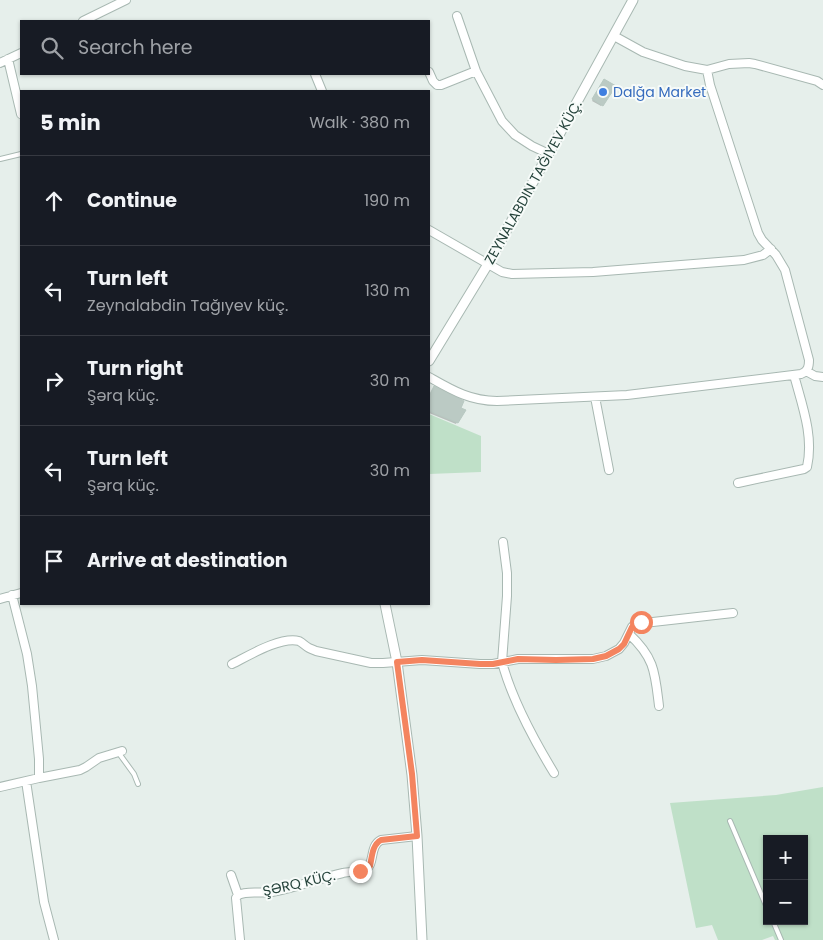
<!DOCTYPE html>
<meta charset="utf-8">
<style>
:root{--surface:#171b24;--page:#20242c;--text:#f1f3f6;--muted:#9ea1a6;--line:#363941}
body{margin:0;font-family:Poppins,sans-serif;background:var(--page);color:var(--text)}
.controls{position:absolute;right:15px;bottom:15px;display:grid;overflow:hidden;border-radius:0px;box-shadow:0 1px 4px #0004}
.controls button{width:45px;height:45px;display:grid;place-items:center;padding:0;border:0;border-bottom:1px solid var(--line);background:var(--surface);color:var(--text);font:25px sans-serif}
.stop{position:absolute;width:15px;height:15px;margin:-11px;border:4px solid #f4845f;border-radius:50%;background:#fff}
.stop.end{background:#f4845f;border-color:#fff;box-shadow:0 1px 5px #0008}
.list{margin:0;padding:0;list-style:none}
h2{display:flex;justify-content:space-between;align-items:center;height:65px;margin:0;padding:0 20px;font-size:21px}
h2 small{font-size:16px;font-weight:400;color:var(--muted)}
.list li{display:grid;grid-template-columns:32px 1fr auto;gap:15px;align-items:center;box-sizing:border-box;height:90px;padding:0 20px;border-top:1px solid var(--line)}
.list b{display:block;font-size:19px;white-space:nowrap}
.list p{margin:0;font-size:16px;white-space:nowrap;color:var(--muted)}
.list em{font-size:16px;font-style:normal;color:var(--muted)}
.icon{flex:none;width:28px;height:28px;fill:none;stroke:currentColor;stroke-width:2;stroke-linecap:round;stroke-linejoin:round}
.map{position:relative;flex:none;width:823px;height:940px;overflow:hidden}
.search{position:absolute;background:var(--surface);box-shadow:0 1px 4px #0004;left:20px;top:20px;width:410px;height:55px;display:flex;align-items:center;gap:12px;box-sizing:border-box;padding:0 18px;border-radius:0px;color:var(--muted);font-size:19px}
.panel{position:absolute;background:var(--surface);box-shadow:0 1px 4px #0004;left:20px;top:90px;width:410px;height:515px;border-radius:0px}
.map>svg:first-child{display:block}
.green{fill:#bfe0c8;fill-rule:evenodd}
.shadow{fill:#0003}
.building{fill:#bbcac4;stroke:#b8c9c2}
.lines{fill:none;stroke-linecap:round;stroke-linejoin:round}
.service-casing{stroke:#a8b8b2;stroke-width:6}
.minor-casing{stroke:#a8b8b2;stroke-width:10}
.tertiary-casing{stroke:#a8b8b2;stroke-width:11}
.service{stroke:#fff;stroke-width:4}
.minor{stroke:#fff;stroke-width:8}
.tertiary{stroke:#fff;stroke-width:9}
.route{stroke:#f4845f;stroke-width:6}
.shop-dot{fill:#3f7fe0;stroke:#f7fbf9;stroke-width:2}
.labels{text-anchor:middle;stroke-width:4;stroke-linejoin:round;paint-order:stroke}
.shop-label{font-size:14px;fill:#366cbe;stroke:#f7fbf9;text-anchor:start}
.street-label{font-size:14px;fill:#24423a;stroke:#f7fbf9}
</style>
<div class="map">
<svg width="823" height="940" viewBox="0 0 823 940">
<rect width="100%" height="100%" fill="#e6efeb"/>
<!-- green -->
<path class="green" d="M429,414l52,22v36l-52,2z
M823,787v153h-48l-2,-4 -11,4h-44l-6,-15 -16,3 -26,-125 106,-8zM767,839h37v82h-37z"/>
<!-- shadow -->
<path class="shadow" d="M603,82l-1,23 -1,1 -9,-5z
M433,389l24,33 -1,2 -27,-11v-16z"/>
<!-- building -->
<path class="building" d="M604,79l12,7 -13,20 -11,-7z
M434,386l30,15 -3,7 5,2 -8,13 -29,-12v-15z"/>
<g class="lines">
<!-- service casing -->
<g class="service-casing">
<path id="service" d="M0,159l21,-5
M118,752l16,22 4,10
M730,821l37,87
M773,921l8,19"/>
</g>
<!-- minor casing -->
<g class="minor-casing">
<path id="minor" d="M457,16l19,55 26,50 13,14 17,11 17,8
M83,21l43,-21
M614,36l29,16 42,14 22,4 22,-6 20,-1 6,1 62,17 6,4
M8,59l13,55
M0,63l21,-10
M429,72l4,9 4,4h4l35,-14
M315,74l7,17
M429,230l73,42 10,2 81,-2 151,-12 19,-5 8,-6
M806,371l9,5 8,1
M429,377c23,13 41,24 68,24l130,-6 174,-21c7,-3 8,-7 8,-14l-24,-90 -9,-15 -14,-15 -4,-7 -48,-148 -3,-15
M595,397l14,73
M738,483l66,-14 3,-2c7,-31 -5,-62 -13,-92
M503,542l4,31v23l-5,66c10,38 32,78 52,111
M12,595l15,59 5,32 7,73v19
M0,599l21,-6
M629,634c26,24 26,39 30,72
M232,664c16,-8 49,-28 67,-23 4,2 6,5 10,7 2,1 5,2 7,3l55,12h12l39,-3 58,4h13l25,-5h75l13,-3 13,-7 5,-6 8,-16 3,-3 98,-11
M26,781l18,121 10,38
M0,787l39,-9 41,-8 6,-3 13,-9 23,-7
M231,875l7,20
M240,940l-4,-42 2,-3c10,-5 23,-1 34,-3 24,-4 47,-14 71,-19 7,-2 16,0 23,-4 9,-5 3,-23 15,-29l36,-4"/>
</g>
<!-- tertiary casing -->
<g class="tertiary-casing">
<path id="tertiary" d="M429,361l59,-97 145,-264
M385,604l12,58 15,113 5,61 5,104"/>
</g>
<!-- service -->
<use href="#service" class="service"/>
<!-- minor -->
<use href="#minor" class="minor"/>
<!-- tertiary -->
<use href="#tertiary" class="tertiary"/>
</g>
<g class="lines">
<!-- route -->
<path class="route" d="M360,871l8,-3 2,-2c2,-9 2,-21 11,-26l36,-4 -5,-62 -15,-112 25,-2 58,4h13l25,-5 38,1 37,-1 13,-3 13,-7 5,-5 8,-17 3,-3 6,-2"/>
</g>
<!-- markers -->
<circle class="shop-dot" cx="603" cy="92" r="5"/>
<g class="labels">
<!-- shop labels -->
<g class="shop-label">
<text x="613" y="97">Dalğa Market</text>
</g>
<!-- street labels -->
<g class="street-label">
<text transform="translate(533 182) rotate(-61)" y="5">ZEYNALABDIN TAĞIYEV KÜÇ.</text>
<text transform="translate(299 883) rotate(-13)" y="5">ŞƏRQ KÜÇ.</text>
</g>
</g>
</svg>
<div class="controls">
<button>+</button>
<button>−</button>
</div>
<div class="stop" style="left:641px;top:622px"></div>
<div class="stop end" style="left:360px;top:871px"></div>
<div class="search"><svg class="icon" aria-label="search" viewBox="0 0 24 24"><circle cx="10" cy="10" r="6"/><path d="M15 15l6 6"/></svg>Search here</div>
<section class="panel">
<h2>5 min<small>Walk · 380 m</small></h2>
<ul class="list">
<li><svg class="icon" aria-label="ahead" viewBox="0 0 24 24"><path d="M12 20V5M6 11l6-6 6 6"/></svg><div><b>Continue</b></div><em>190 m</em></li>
<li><svg class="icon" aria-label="left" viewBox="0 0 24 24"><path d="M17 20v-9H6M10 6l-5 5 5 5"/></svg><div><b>Turn left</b><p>Zeynalabdin Tağıyev küç.</p></div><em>130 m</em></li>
<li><svg class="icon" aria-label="right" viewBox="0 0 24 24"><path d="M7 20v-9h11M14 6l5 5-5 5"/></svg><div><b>Turn right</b><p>Şərq küç.</p></div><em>30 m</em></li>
<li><svg class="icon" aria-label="left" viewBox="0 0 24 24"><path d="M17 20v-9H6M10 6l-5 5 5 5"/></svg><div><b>Turn left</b><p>Şərq küç.</p></div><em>30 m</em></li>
<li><svg class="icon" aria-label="arrive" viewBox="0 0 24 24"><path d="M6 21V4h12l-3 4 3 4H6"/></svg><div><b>Arrive at destination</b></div></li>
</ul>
</section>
</div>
